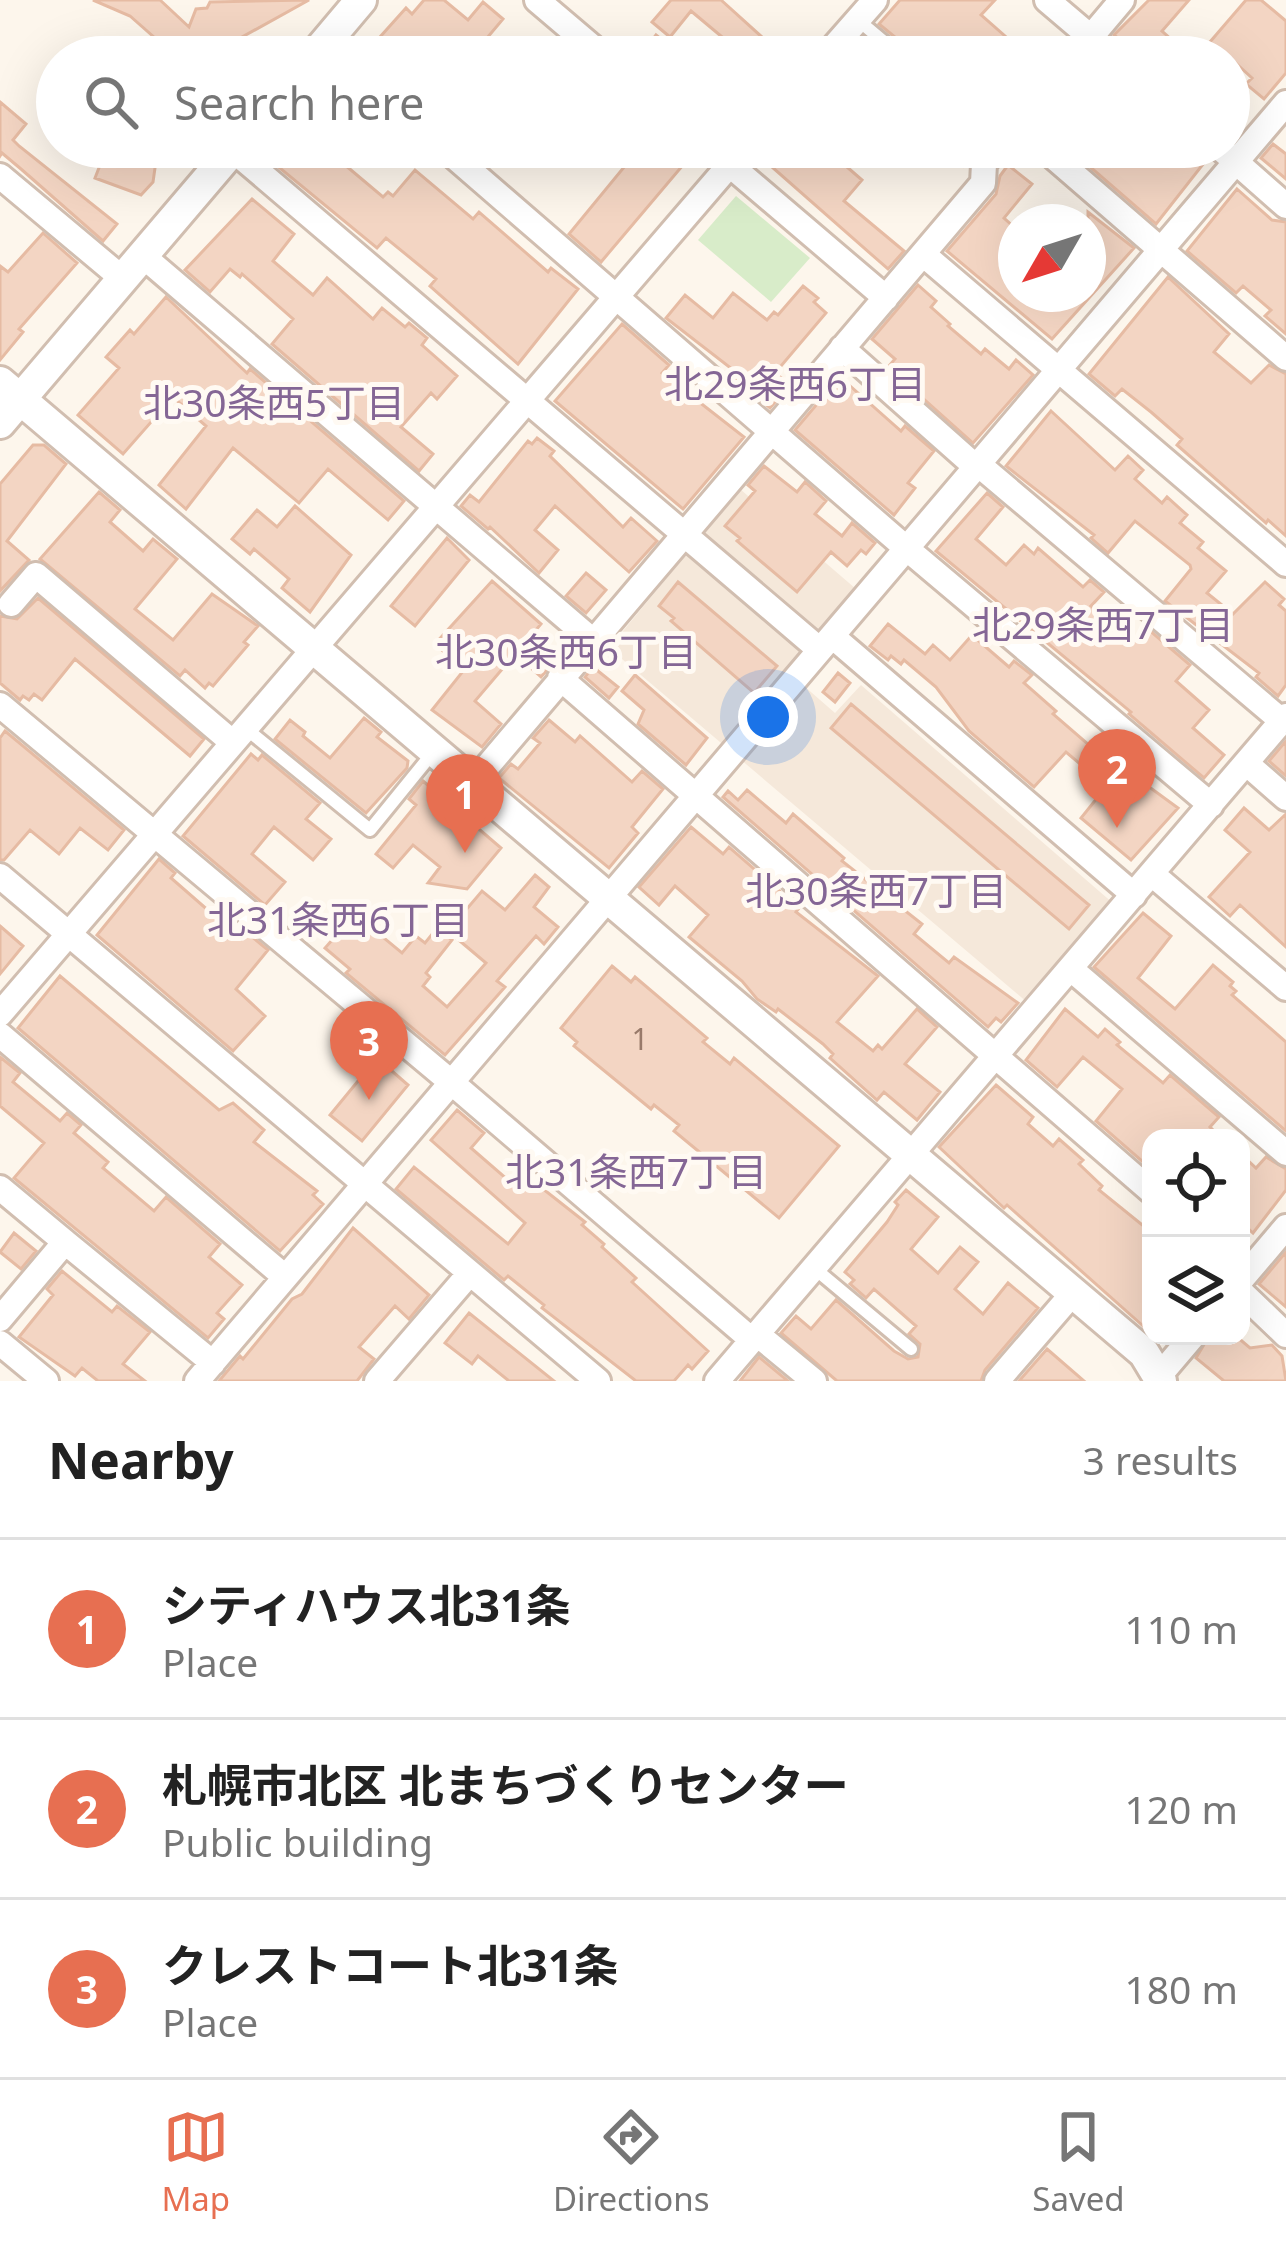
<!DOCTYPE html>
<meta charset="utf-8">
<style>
:root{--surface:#fff;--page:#f6f6f6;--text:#222;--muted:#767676;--line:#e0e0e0;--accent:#e76f51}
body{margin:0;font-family:"Noto Sans","Noto Sans JP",sans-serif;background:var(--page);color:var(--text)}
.controls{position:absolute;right:36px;bottom:36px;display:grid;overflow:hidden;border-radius:24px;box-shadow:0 12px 48px #0002}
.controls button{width:108px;height:108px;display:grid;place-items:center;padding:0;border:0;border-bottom:3px solid var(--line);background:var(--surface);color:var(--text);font:60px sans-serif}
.compass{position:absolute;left:998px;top:204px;width:108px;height:108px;border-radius:50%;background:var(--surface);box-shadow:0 12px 48px #0002;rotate:231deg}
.you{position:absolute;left:768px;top:717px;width:42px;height:42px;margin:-30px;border:9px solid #fff;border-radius:50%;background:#1a73e8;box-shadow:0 0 0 18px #1a73e833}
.badge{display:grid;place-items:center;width:78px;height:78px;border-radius:50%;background:var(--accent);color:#fff;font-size:39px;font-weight:700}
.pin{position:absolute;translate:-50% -99px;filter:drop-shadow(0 3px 6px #0008)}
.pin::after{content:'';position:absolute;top:63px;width:42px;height:36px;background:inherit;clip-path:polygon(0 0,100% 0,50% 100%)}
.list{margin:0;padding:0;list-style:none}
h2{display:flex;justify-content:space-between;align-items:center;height:156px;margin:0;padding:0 48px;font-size:51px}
h2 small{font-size:39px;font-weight:400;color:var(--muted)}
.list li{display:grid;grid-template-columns:78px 1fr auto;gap:36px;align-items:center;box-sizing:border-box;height:180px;padding:0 48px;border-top:3px solid var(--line)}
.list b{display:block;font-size:45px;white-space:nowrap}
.list p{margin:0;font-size:39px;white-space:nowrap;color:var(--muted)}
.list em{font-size:39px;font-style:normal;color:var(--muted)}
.icon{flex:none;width:66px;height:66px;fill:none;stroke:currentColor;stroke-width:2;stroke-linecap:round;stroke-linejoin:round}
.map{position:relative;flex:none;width:1286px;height:1381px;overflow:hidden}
.search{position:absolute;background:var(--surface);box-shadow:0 12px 48px #0002;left:36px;right:36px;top:36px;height:132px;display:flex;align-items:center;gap:30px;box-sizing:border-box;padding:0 42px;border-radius:66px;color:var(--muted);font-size:45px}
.sheet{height:696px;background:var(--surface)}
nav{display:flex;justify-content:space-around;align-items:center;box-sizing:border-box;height:168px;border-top:3px solid var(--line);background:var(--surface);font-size:33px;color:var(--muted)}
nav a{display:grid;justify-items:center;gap:6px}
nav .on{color:var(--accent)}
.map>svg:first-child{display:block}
.residential{fill:#f5e8da}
.green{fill:#d8ecc9}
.building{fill:#f3d5c3;stroke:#e6bba3;stroke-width:3}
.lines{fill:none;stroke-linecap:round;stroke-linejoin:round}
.service-casing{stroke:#d1beb0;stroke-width:18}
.minor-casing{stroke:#d1beb0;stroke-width:30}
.tertiary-casing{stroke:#d1beb0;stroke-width:36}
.service{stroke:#fff;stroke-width:12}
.minor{stroke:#fff;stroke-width:24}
.tertiary{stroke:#fff;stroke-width:30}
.labels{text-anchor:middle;stroke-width:10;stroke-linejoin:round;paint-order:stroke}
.number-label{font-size:30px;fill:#987a6a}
.neighbourhood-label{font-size:39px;fill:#846695;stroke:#fffaf3}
</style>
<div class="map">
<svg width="1286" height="1381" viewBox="0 0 1286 1381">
<rect width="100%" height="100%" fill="#fdf6ec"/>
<!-- residential -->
<path class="residential" d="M740,489l116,100 -68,83 47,41 26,-28 253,219 -86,99 -419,-355z"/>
<!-- green -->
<path class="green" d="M736,196l74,62 -39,44 -73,-62z"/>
<!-- building -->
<path class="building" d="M93,0h67l29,27 7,-18 11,-1 3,-6 99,-2 -103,57h-56l6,-18 -26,-23z
M424,0h20l24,20 15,-18 20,17 -32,38h-109l44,-49 6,6z
M671,0h50l52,47 -9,10h-18l-55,-46 -21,26 -18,-15z
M900,0h95l-14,15 48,42h-110l-40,-33z
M1149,0h40l-27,31 29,26h-50l-27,-22z
M1246,0h15l25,21v52l-22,26 -18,-15 6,-6 -23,-21h-32z
M656,35l27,22h-44z
M0,102l26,22 -13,16 6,6 98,78 -14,17 -82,-72 -19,-16 -2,3z
M1273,144l13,10v25l-25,-21z
M116,147h42l-5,35 -12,13 -46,-17 9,-23 8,3z
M280,147h81l-16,18 38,32 5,-5 5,4 22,-26 58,49 6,-7 69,60 3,-4 27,21 -60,75 -88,-78 6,-7 -50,-41 -9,10 -107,-88z
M602,147h73l14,11 -88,104 -32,-28 56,-68z
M775,147h49l38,33 -18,21 60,50 -16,18 -124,-109z
M938,147h38l-13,19z
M1067,147h118l19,16 -48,61z
M1008,165l24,19 -28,34 12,11v65h72v-82l46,36 -82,91 -105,-88 49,-57 4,-18z
M1237,189l35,31 14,2v112l-21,-18 6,-6 -28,-24 -7,7 -49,-42z
M252,199l42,35 -21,27 40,34 14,-17 46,41 9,-11 23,19 4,-4 18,15 -5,7 35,31 -20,23 -6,-6 -30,34 32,27 -14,17 -147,-127 21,-25 -51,-45 -2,3 -10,-8 -20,23 -25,-22z
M43,233l34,30 -58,66 4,3 -23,28v-94l8,6z
M1168,277l61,57 -15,18 37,31 18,-18 17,9v162l-18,-16 -2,3 -89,-78 5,-6 -31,-27 -29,-23 -7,7 -26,-22z
M918,285l18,16 -5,6 19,17 -2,2 33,28 4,-5 24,20 7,-9 17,15 -60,68 -85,-76 7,-8 -23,-20z
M803,286l15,12 -4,4 12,11 -51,60 15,12 -20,23 -41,-35 3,-4 -66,-51 19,-23 28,23 20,-25 34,27 7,-8 4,3z
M166,297l81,76 3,-4 154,132 -16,19 -60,-51 -29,34 -66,-55 -47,61 -27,-24 47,-59 -33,-29 -50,57 -45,-39 41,-47 -13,-11 24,-27 4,4z
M622,324l47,41 -7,8 82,64 -61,72 -128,-108z
M840,377l61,54 4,-5 29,25 -26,32 7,5 -21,27 -99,-85z
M1051,411l64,59 13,-14 15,14 -8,9 27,24 5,-6 20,18 -7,8 23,19 -5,6 28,23 -19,22 26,21 32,-32 19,17 -5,6 7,6v74l-8,11 -22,-19 3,-4 -94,-72 26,-32 -1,-4 -55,-44 -27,32 -17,-15 3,-3 -88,-69z
M537,438l17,13 -4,5 73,71 8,-9 26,23 -28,31 -74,-66 -20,24 23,20 -19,23 -49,-46 -2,2 -27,-23 9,-11 9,7 49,-61 4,3z
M33,445h11l22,19 -59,77 22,19 -29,31v-107z
M764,466l33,26 8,-10 21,19 -11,13 27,22 10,-13 23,20 -9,11 -5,-4 -14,16 -16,-14 -34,40 -60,-51 3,-3 -15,-12 30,-35 -7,-6z
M99,492l21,18 -10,12 33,29 10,-12 24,20 -42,50 38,31 39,-46 46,32 -14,16 4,3 -35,41 -4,-3 -4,5 -20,-18 -5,6 -140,-117z
M987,493l16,14 -27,32 30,26 18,-20 10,9 4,-6 45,39 7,-7 14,12 -13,14 42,36 15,-13 42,36 -14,16 33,29 -16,18 31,27 -20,23 -75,-64 2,-2 -195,-161z
M295,506l56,49 -41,57 -28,-24 7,-9 -35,-30 -4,5 -18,-15 25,-29 20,17z
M447,538l22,22 -54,66 -24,-20z
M586,573l20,17 -20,23 -20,-17z
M492,581l49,43 -11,13 27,22 -16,18 -26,-23 -40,47 26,23 -19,23 -50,-37 32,-40 -29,-26z
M678,582l99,84 -23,27 -83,-72 3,-3 -15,-12z
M38,598l166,141 -14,17 -115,-97 -33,41 -8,-6 -5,6 -6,-4 -3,4 -20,-17v-67l17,3z
M888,624l37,30 8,-9 17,15 22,-25 37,32 5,-6 18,14 -8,8 32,28 -3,3 37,32 6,-6 18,15 5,-6 18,15 -7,9 48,35 -47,52 -50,-42 25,-31 -7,-7 -33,-28 -32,35 -65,-56 -33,-44 -32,-27 -3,4 -10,-8 -3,4 -18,-14z
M593,667l25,20 -9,11 -24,-21z
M838,673l12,10 -15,19 -12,-10z
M635,675l72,63 -21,27 -48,-41 6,-14 -22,-19z
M851,704l238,201 -20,24 -238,-201z
M364,718l17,14 -4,5 31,24 -1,7 -41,45 -91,-74 15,-19 15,12 -2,4 27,22z
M549,720l26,22 5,-6 52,46 10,-11 21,18 -31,38 6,6 -29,35 -110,-90 12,-14 7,5 22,-26 -7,-5z
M5,731l119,99 -16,20 -28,-22 -21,26 -29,-24 -26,30h-4v-122z
M1286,741v35l-17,-15z
M251,754l7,6 4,-5 58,48 -14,16 25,20 -18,21 -39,-33 -22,27 33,28 -20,23 -82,-69z
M423,781l78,67 -34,41 -39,-6 12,-16 -27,-22 -20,23 -17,-14 40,-49 -7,-6z
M747,790l39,33 7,-9 51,44 -2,3 80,63 -8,10 35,29 5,-6 64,46 -17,19 -5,-4 -8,9 -265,-230 5,-6 10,9z
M1244,808l25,22 17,-16v133l-46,-42 -10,11 -21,-19 41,-45 -25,-22z
M691,827l32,27 6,-7 70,61 -3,4 82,64 -41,46 36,29 5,-6 4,4 35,-40 20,18 -32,37 35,28 -23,28 -33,-28 -7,8 -47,-42 3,-4 -10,-10 -45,-35 -2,3 -19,-13 -15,-18 -53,-44 19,-22 -33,-29 -16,19 -20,-18z
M159,859l16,14 -4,5 70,61 5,-7 22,18 -32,39 29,27 -32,35 -136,-116z
M535,875l14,12 -15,20 24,20 -14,17 -8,-8 -39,45 8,6 -60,68 -99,-82 4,-4 -25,-21 30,-34 47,39 14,-17 9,7 12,-15 15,12 -26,33 4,4 -7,9 24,21 39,-44 -38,-32 34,-40 23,19z
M1143,913l28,23 -33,42 37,31 38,-44 20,17 -3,4 6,5 -4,4 54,47v89l-192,-164z
M0,926l23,20 -23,28z
M612,966l19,16 4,-5 72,61 -4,4 27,22 4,-6 105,88 -60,72 -105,-87 5,-6 -25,-20 -3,4 -77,-63 3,-4 -16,-14z
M60,976l159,134 14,-7 31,27 -10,12 63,49 -4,4 10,9 -43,47 -262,-223z
M1065,1009l33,28 7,-8 15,13 -3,3 46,38 7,-8 49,42 -9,10 11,11h-70v31l-55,-48 26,-32 -39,-32 -26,30 -31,-27z
M0,1057l20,16 -7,9 47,39 7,-8 14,12 -7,8 34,29 -5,6 51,43 12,-14 54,47 -11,13 33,28 -25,28 7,6 -16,19 -194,-160 30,-35 -44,-37z
M377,1058l31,27 -46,56 -32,-26z
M996,1085l37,32 -5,7 25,22 6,-7 24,21 -4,4 23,22 -3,4 52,42v101l-144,-128 -3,3 -65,-61z
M457,1110l27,23 -13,15 51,44 11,-11 52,41 -3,3 22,19 -2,3 34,31 -4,4 76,69 -16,18 -4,-4 -14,16h-38l-94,-73 2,-3 -36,-29 -4,4 -108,-91 18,-22 94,77 17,-21 -94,-83z
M1241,1154l15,14 10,-11 20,12v21l-33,43 -12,-11z
M906,1190l32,27 -27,32 27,24 22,-26 18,15 -23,27 28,25 25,-31 30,25 -53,62 -4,11h-144l-56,-48 15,-17 15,13 25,-29 58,51 14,8 10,-2 2,-13 -11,-10 7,-8 -42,-37 -8,9 -16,-14 4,-4 -9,-8 42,-50 11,-17 -3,-3z
M353,1228l76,67 -20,24 -14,-13 -36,41 15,12 -17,22h-138l21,-25 3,3 49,-60 10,-5z
M14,1233l22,18 -15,18 -21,-17z
M1286,1252v55l-27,-23z
M62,1271l50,41 5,-6 33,26 -27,32 22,17h-47l-16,-13 -7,8 -56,-39 34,-42 -6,-6z
M469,1313l85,68h-45l-31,-25 -6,8 -27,-21z
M1209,1336h27l14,12 22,-3 10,11 4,25h-62l-28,-23z
M1047,1349l37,32h-65z
M759,1357l29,24h-48z"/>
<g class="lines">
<!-- service casing -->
<g class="service-casing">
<path id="service" d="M858,20l44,37
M244,727l126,103 65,-80
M814,1268l97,81"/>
</g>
<!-- minor casing -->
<g class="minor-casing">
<path id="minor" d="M537,0l67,57
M1047,0l67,57
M825,57l50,-57
M1074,57l48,-57
M443,147l463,401 305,257
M709,147l177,151
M1042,147l244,211
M1219,147l67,59
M233,150l587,500
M0,176l123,103
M923,254l363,310
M143,256l449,384
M842,348l134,119
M978,464l304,257
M11,604l25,-29 196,167
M832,636l302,259
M560,678l591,513
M0,705l451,377 301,258
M1246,763l40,35
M474,782l509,-599 1,-19 13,-17
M1152,874l134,114
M0,876l598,505
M1071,969l215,184
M0,1014l745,-867
M0,1035l285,242
M0,1188l65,54
M1241,1280l45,-53
M1241,1292l45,43
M0,1319l65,-77 148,121
M757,1334l57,47
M0,1343l46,38
M1159,1376l34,-40
M197,1381l1089,-1278
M377,1381l93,-108
M717,1381l569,-665
M997,1381l76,-88"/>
</g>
<!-- tertiary casing -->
<g class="tertiary-casing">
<path id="tertiary" d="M313,57l48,-57
M0,382l1144,971 17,28
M0,423l235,-276"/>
</g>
<!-- service -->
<use href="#service" class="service"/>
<!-- minor -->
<use href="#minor" class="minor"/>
<!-- tertiary -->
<use href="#tertiary" class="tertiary"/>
</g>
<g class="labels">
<!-- number labels -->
<g class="number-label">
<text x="640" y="1050">1</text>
</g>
<!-- neighbourhood labels -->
<g class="neighbourhood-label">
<text x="795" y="398">北29条西6丁目</text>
<text x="274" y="417">北30条西5丁目</text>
<text x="1103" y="639">北29条西7丁目</text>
<text x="566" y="666">北30条西6丁目</text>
<text x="876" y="905">北30条西7丁目</text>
<text x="338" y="934">北31条西6丁目</text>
<text x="636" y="1186">北31条西7丁目</text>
</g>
</g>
</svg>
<div class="controls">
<button><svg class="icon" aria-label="locate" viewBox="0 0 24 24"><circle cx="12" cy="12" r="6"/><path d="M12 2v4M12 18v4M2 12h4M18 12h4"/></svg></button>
<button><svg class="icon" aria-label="layers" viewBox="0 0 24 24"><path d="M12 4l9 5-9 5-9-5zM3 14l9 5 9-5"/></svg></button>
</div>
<svg class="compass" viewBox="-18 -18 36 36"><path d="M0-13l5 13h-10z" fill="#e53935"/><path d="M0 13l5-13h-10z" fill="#767676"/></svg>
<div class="you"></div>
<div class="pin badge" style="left:465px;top:853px">1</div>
<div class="pin badge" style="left:1117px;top:828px">2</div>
<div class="pin badge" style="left:369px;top:1100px">3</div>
<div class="search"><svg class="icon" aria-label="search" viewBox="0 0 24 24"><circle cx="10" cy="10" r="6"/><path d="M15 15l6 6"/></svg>Search here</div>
</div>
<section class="sheet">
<h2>Nearby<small>3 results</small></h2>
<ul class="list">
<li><span class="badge">1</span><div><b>シティハウス北31条</b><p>Place</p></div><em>110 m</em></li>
<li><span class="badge">2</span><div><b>札幌市北区 北まちづくりセンター</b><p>Public building</p></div><em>120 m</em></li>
<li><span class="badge">3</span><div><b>クレストコート北31条</b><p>Place</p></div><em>180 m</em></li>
</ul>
</section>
<nav>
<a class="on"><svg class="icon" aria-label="map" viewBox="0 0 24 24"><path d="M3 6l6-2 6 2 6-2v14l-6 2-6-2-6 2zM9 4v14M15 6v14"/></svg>Map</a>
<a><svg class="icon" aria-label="directions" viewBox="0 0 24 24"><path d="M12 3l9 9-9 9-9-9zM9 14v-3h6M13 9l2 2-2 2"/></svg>Directions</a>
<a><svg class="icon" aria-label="saved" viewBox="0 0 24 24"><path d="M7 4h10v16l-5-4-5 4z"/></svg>Saved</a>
</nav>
